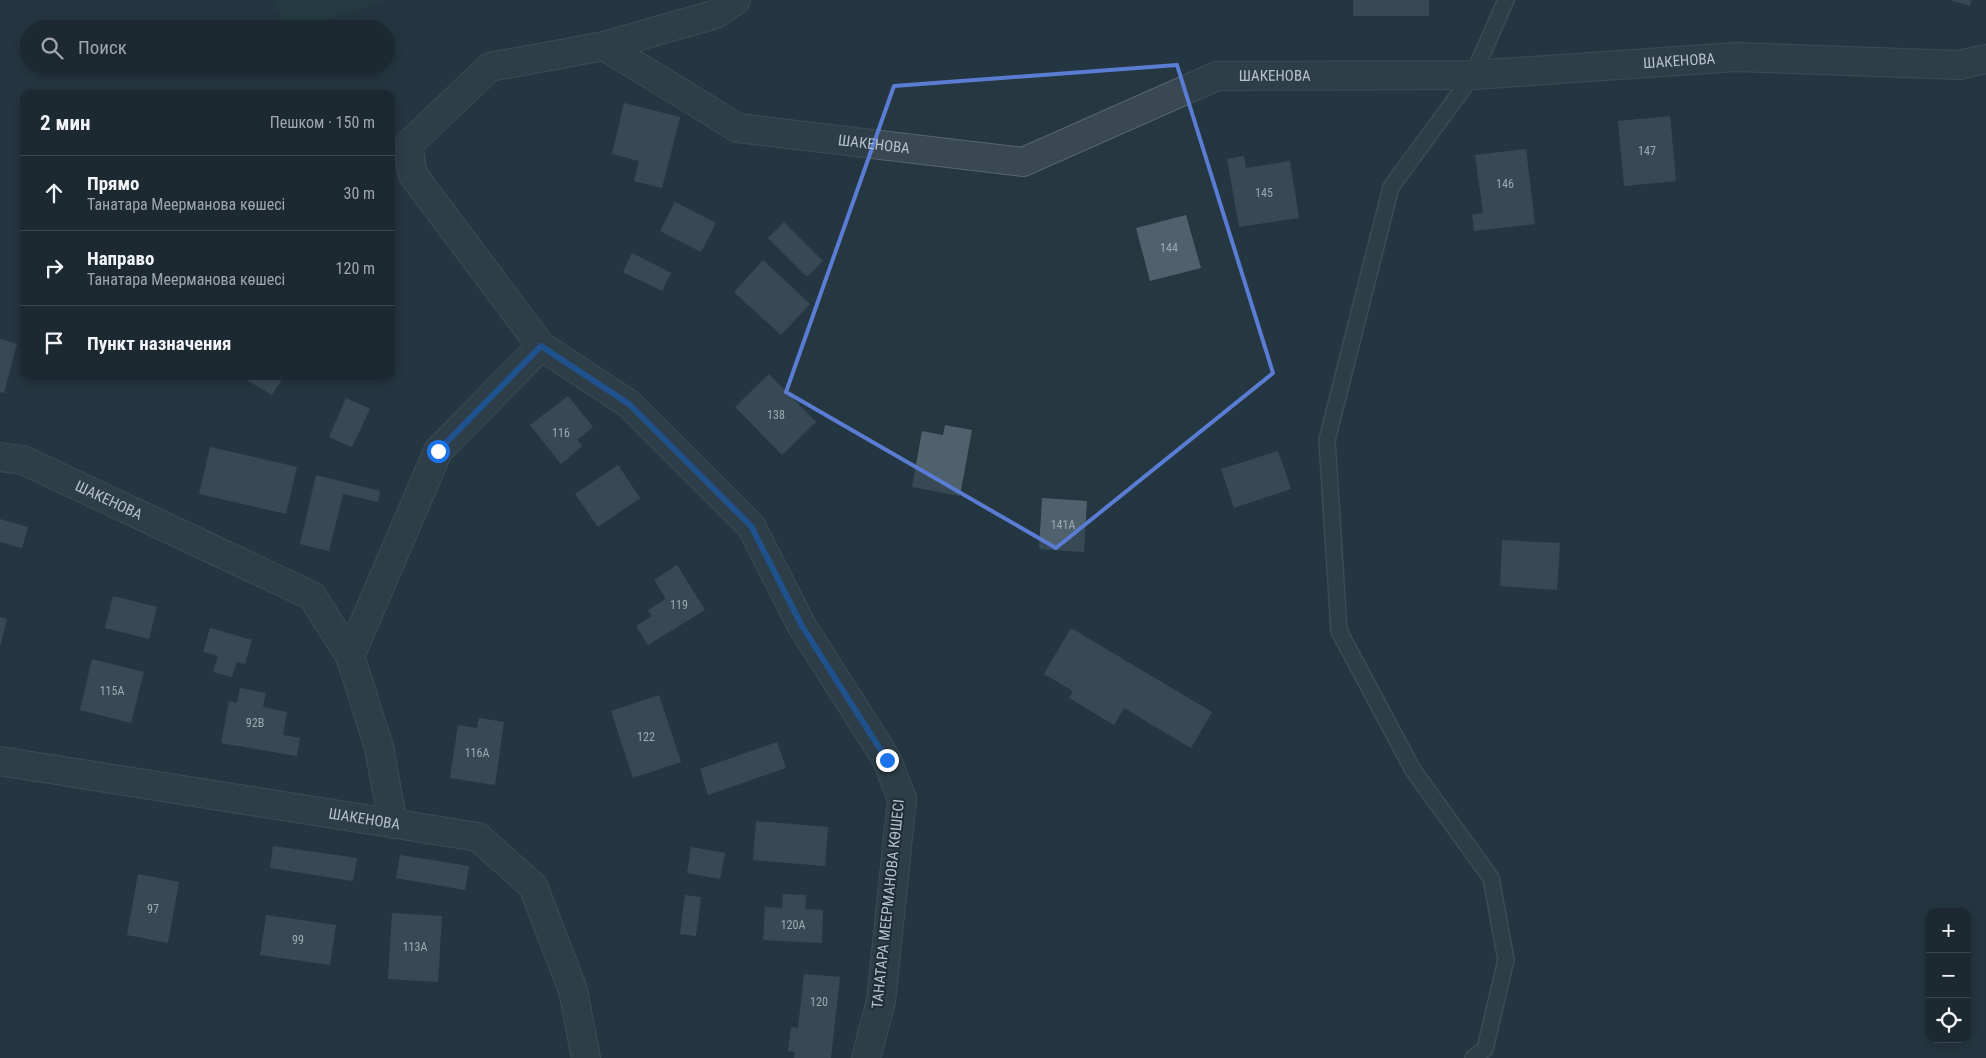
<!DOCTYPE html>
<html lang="ru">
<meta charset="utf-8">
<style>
:root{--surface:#1c2931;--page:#29353d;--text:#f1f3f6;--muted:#a0a6ab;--line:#3a454d}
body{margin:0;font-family:"Roboto Condensed",sans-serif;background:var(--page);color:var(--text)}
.controls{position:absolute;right:15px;bottom:15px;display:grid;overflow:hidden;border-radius:10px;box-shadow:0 2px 12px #0003}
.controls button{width:45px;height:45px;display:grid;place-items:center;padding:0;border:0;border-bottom:1px solid var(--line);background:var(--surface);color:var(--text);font:25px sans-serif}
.stop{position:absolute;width:15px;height:15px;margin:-11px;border:4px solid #1a73e8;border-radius:50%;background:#fff}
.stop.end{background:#1a73e8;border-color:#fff;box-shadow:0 1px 5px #0008}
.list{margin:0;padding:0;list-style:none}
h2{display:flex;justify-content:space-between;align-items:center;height:65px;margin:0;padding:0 20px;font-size:21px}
h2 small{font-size:16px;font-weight:400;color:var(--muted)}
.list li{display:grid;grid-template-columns:32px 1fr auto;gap:15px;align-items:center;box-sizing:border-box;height:75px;padding:0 20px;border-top:1px solid var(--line)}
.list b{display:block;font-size:19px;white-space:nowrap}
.list p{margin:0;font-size:16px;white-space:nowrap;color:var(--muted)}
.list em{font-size:16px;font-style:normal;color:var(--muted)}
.icon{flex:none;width:28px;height:28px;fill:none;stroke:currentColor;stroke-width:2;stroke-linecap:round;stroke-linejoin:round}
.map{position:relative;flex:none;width:1986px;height:1058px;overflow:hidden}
.search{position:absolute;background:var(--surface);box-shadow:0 2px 12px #0003;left:20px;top:20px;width:375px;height:55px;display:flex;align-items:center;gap:12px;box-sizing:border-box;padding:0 18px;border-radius:28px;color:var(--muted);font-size:19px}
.panel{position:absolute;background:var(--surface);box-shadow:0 2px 12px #0003;left:20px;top:90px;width:375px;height:290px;border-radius:10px}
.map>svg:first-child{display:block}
.green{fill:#274240}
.building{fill:#4e616c}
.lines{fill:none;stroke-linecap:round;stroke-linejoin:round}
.service-casing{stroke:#57656e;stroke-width:18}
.minor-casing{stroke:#57656e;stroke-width:30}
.service{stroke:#394851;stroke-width:15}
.minor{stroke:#394851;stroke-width:28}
.route{stroke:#1a73e8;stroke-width:6}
.marked{fill:none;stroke:#5a7cd3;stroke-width:4;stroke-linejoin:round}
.labels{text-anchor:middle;stroke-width:4;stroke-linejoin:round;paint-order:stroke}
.number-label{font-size:12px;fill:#9caab3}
.street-label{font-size:15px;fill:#b6c2cb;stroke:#1e2d36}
</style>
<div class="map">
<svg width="1986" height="1058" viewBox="0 0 1986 1058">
<rect width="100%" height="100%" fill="#253741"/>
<!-- green -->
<path class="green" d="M276,0h110l-89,29h-12z"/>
<!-- building -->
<path class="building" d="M1353,0h76v16h-76z
M1950,0h22l-2,6z
M624,103l56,14 -18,71 -28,-7 5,-20 -27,-7z
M1670,116l6,65 -52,5 -6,-65z
M1526,149l9,75 -61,7 -2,-16 11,-2 -8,-58z
M1244,156l2,12 44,-7 9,57 -60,9 -12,-68z
M675,202l41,21 -15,29 -41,-21z
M1186,215l15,53 -51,13 -14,-53z
M784,222l39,39 -16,16 -39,-39z
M632,253l39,20 -9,18 -39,-19z
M763,260l47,44 -29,31 -47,-43z
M0,339l17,5 -13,49 -4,-1z
M769,374l47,48 -34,33 -47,-48z
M240,376h44l-12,19z
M568,396l25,31 -16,13 5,6 -21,18 -31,-39z
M346,398l24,11 -18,38 -23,-10z
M945,425l27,5 -12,66 -48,-9 10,-56 21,4z
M210,447l87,20 -11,47 -87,-20z
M1278,451l13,38 -57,19 -13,-39z
M618,465l22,33 -42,29 -23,-33z
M316,475l64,16 -2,11 -35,-8 -14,57 -29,-7z
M1042,498l45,3 -3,51 -45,-3z
M0,519l28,8 -6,21 -22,-6z
M1502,540l58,3 -3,47 -57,-4z
M677,565l28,45 -57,35 -12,-19 16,-10 -4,-6 18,-11 -12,-19z
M113,596l44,11 -8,32 -44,-11z
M0,617l7,2 -6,25h-1z
M210,628l42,12 -7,24 -8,-2 -5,15 -19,-5 5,-16 -15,-4z
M1071,628l141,84 -21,36 -67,-40 -10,17 -45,-27 4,-7 -29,-17z
M92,659l52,13 -13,51 -51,-13z
M240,688l26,5 -3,14 24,5 -4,23 17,3 -3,18 -76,-13 8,-42 8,2z
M659,695l22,67 -48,16 -22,-67z
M479,718l25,4 -9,63 -45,-7 8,-53 19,3z
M777,742l9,26 -78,27 -8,-26z
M756,821l72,6 -3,39 -72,-6z
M273,846l84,12 -4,23 -83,-13z
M691,847l34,6 -5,26 -33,-6z
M400,855l69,11 -4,24 -69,-12z
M138,874l41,8 -11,61 -41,-8z
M783,894l23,1 -1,14 18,1 -1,33 -59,-3 2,-33 17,1z
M685,895l16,2 -5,39 -16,-2z
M392,913l50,3 -4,66 -50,-3z
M266,915l70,10 -6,40 -70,-10z
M804,974l36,3 -9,81h-37l1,-6 -7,-1 3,-24 7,1z"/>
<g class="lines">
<!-- service casing -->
<g class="service-casing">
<path id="service" d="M1473,1058l12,-9 21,-89 -15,-82 -78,-108 -74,-139 -12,-191 64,-253 82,-112 33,-75"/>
</g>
<!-- minor casing -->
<g class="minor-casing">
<g id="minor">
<path d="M736,0l-20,14 -112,32 -114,21 -82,78 5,30 128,171 88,58 122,122 51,100 85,134 15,39 -21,202 -15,57"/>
<path id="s1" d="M604,46l134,82 285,34 194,-86 256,-1 263,-18 223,8 27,-6"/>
<path id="s2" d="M0,457l23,3 289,136 38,60"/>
<path id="s3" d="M0,761l478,76 55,49 40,104 13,68"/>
<path d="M393,824l-14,-77 -29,-91 88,-205 103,-105"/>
</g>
</g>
<!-- service -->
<use href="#service" class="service"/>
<!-- minor -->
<use href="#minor" class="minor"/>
</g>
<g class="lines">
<!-- route -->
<path class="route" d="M438,451l103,-105 88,58 122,122 51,100 85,134"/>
</g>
<!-- marked area -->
<path d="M0 0H1986V1058H0ZM1177,65l96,308 -217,175 -270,-156 108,-306z" fill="#253741" fill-opacity=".55" fill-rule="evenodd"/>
<path class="marked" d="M1177,65l96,308 -217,175 -270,-156 108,-306z"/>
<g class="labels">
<!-- number labels -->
<g class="number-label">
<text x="1647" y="155">147</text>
<text x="1505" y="188">146</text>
<text x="1264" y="197">145</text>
<text x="1169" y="252">144</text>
<text x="776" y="419">138</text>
<text x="561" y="437">116</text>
<text x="1063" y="529">141А</text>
<text x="679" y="609">119</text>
<text x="112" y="695">115А</text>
<text x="255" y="727">92В</text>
<text x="646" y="741">122</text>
<text x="477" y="757">116А</text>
<text x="153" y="913">97</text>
<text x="793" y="929">120А</text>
<text x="298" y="944">99</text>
<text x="415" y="951">113А</text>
<text x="819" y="1006">120</text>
</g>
<!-- street labels -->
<g class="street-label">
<text dy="5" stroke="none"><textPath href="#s1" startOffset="1119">ШАКЕНОВА</textPath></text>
<text dy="5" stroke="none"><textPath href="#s1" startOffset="714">ШАКЕНОВА</textPath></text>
<text dy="5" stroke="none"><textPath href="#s1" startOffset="294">ШАКЕНОВА</textPath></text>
<text dy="5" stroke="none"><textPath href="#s2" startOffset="118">ШАКЕНОВА</textPath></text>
<text dy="5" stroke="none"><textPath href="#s3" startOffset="369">ШАКЕНОВА</textPath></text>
<text transform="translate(888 904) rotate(-84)" y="5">ТАНАТАРА МЕЕРМАНОВА КӨШЕСІ</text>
</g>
</g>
</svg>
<div class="controls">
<button>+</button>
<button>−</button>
<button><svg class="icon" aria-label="locate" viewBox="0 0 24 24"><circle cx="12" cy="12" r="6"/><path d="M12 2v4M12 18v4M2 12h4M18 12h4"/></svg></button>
</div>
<div class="stop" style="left:438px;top:451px"></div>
<div class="stop end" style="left:887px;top:760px"></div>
<div class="search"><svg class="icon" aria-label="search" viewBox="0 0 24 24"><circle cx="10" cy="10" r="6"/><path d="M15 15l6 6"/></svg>Поиск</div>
<section class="panel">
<h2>2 мин<small>Пешком · 150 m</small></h2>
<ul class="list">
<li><svg class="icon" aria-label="ahead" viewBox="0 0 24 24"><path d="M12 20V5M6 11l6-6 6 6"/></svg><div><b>Прямо</b><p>Танатара Меерманова көшесі</p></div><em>30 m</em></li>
<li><svg class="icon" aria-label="right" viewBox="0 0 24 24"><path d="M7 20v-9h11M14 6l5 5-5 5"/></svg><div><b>Направо</b><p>Танатара Меерманова көшесі</p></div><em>120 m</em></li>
<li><svg class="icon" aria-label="arrive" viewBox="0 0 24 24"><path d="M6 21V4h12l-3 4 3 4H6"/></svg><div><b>Пункт назначения</b></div></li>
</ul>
</section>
</div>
